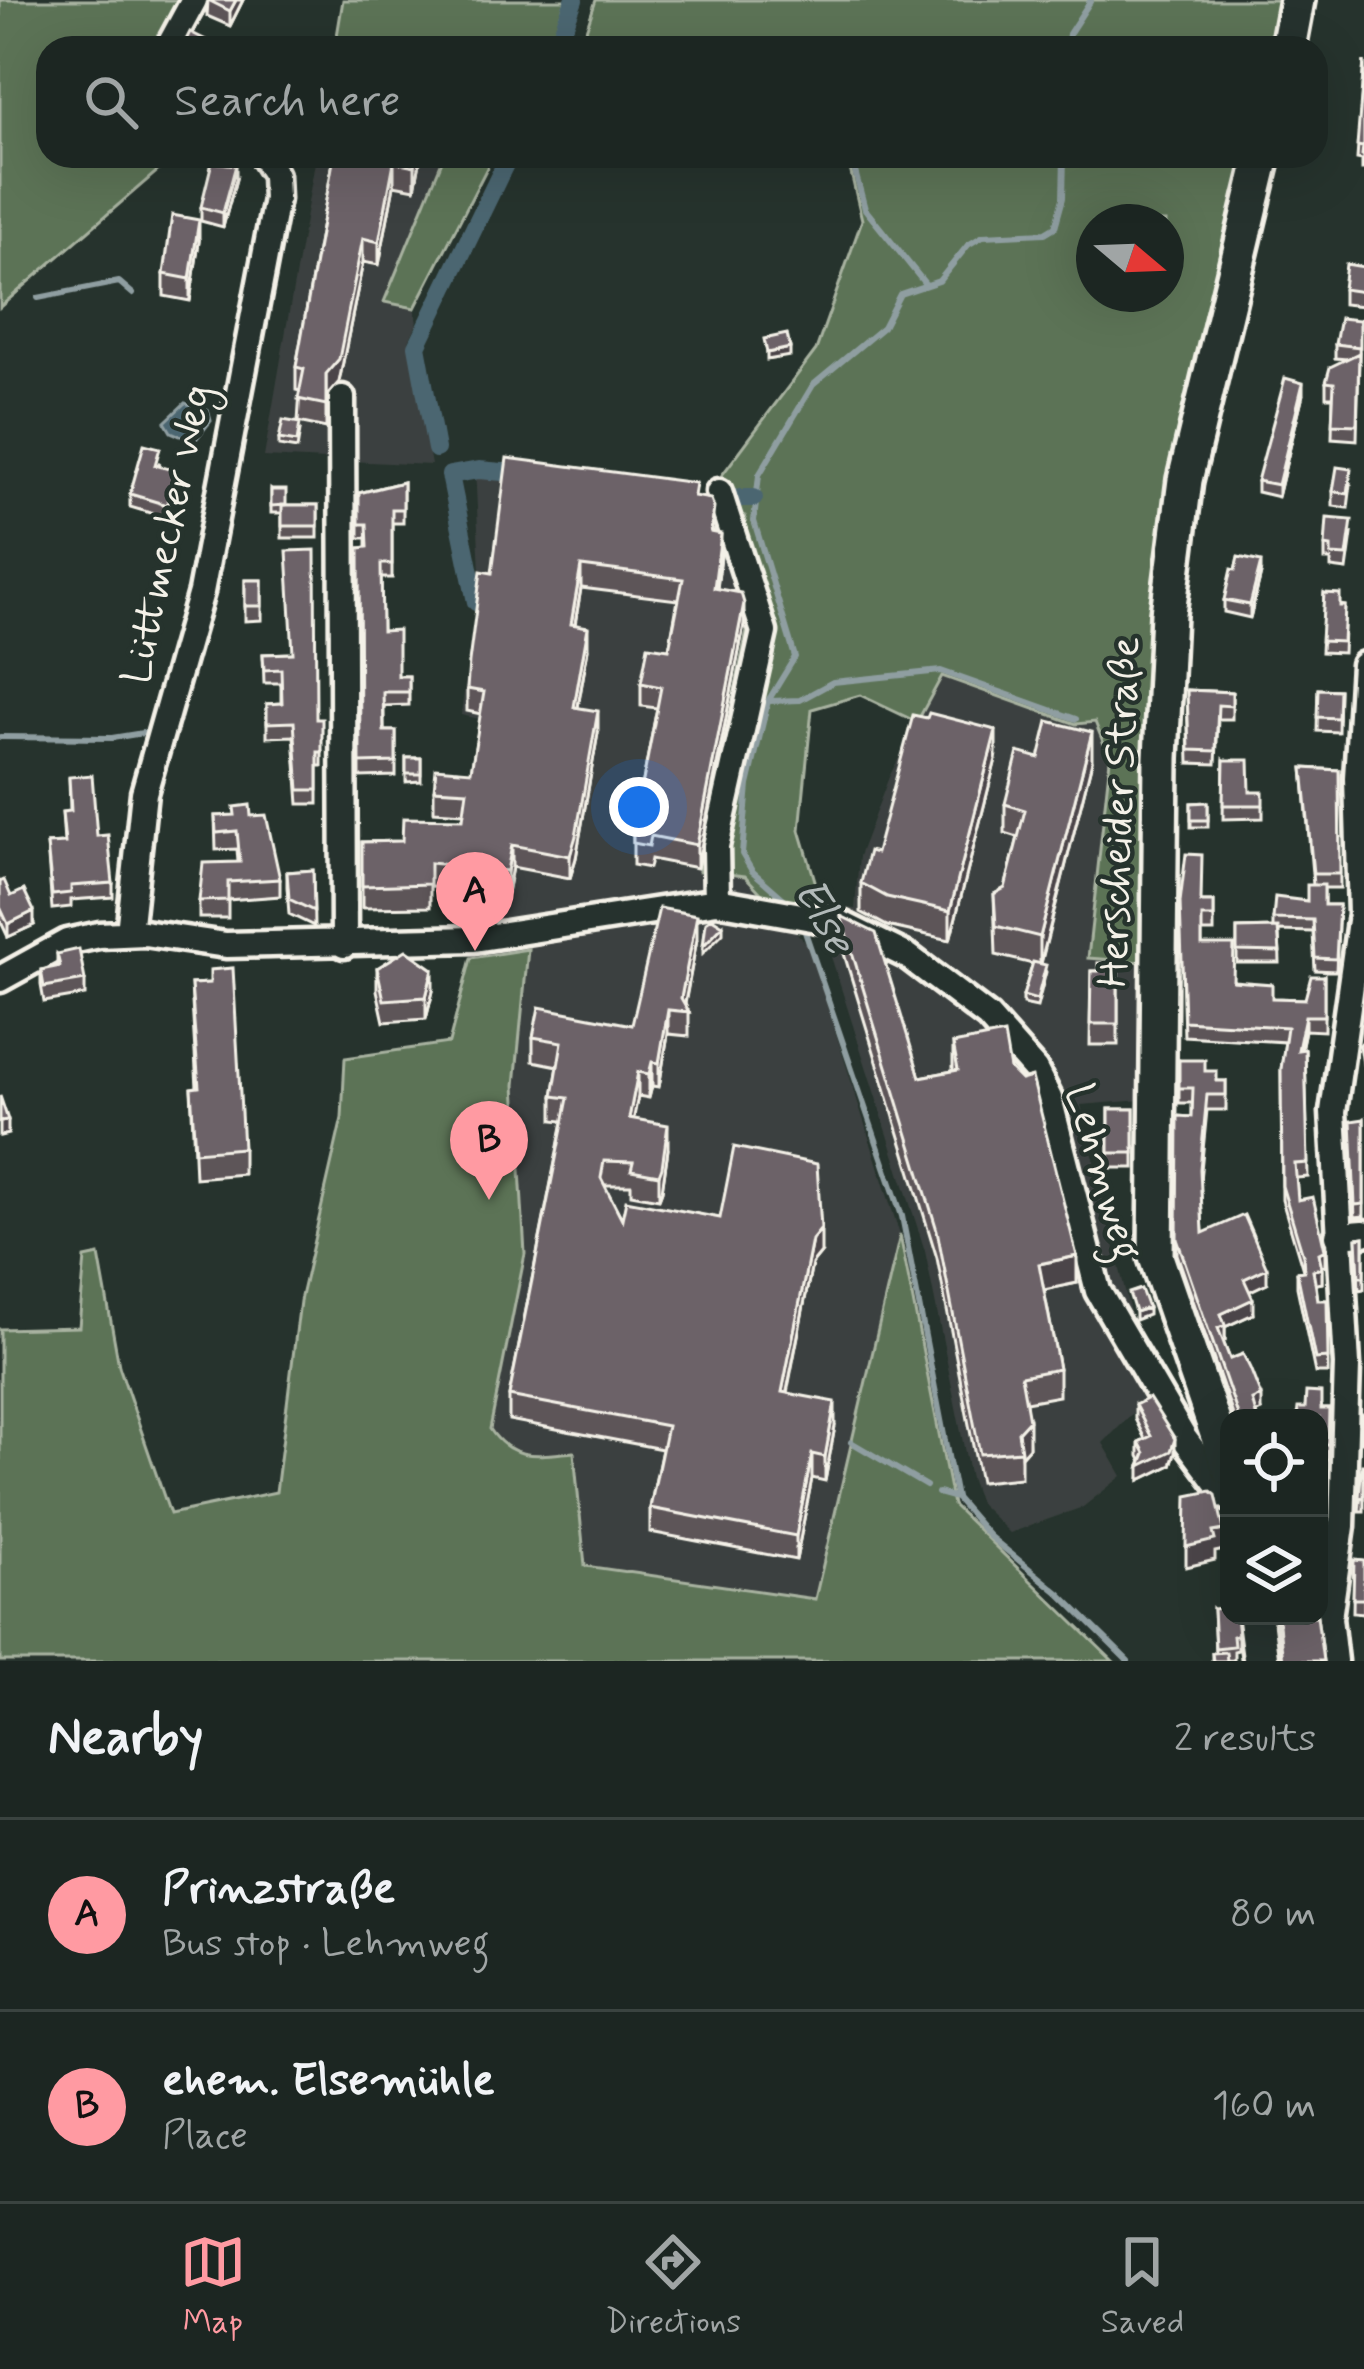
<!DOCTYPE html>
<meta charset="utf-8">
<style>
:root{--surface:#1c2622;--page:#29322f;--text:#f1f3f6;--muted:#a0a5a5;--line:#3a4340;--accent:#ff9aa2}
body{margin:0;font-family:Mynerve,sans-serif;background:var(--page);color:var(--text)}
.controls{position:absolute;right:36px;bottom:36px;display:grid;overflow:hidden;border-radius:24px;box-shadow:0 12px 48px #0002}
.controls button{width:108px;height:108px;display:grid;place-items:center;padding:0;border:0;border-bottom:3px solid var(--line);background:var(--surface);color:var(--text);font:60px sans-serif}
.compass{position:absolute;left:1076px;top:204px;width:108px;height:108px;border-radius:50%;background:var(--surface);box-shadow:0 12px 48px #0002;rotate:109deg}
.you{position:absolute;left:639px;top:807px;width:42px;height:42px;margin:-30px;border:9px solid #fff;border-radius:50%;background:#1a73e8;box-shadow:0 0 0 18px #1a73e833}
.badge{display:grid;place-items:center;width:78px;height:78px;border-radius:50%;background:var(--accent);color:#111;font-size:39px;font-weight:700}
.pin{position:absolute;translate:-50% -99px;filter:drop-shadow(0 3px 6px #0008)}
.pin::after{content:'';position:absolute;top:63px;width:42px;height:36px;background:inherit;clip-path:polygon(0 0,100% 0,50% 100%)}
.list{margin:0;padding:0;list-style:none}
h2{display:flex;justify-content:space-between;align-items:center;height:156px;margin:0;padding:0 48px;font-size:51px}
h2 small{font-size:39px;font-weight:400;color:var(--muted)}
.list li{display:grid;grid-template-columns:78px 1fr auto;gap:36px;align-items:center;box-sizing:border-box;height:192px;padding:0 48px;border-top:3px solid var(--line)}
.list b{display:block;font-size:45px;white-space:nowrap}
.list p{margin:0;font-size:39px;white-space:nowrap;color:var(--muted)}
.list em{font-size:39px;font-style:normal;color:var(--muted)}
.icon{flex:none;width:66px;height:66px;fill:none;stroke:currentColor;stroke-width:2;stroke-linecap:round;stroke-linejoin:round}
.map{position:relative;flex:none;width:1364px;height:1661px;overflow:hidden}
.search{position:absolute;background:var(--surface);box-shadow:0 12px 48px #0002;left:36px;right:36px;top:36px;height:132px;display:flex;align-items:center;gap:30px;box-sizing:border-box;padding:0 42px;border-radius:36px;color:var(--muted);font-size:45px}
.sheet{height:540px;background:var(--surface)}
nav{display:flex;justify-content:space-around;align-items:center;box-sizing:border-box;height:168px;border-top:3px solid var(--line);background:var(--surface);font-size:33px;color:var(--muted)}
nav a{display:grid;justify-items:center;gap:6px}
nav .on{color:var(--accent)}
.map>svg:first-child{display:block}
.built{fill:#3b413f}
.green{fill:#5b7357;stroke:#a8b2a0;stroke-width:3;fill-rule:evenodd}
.water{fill:#4c6671;stroke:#8f9ea1;stroke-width:3}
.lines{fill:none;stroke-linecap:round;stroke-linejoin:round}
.stream{stroke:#8f9ea1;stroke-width:6}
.canal{stroke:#4c6671;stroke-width:18}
.minor-casing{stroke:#f4f1e8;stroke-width:33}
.major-casing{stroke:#f4f1e8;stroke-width:42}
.minor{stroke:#26332d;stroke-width:24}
.major{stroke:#26332d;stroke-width:33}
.wall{fill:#5d5459;stroke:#f4f1e8;stroke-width:3}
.shaded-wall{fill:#4c4549;stroke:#f4f1e8;stroke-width:3}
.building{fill:#6c6268;stroke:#f4f1e8;stroke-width:3}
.labels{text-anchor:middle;stroke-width:9;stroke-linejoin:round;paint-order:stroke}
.street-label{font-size:42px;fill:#f4f1e8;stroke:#26332d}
.water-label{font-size:45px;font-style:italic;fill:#b1b9b8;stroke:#26332d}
</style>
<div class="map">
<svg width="1364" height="1661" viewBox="0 0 1364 1661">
<rect width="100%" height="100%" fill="#26332d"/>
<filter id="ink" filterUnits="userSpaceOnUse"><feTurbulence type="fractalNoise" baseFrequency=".00833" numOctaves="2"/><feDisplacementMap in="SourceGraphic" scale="24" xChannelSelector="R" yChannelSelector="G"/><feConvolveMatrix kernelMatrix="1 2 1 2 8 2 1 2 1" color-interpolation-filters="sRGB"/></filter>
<g filter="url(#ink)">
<!-- built -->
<path class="built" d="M316,156h128l-60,145 31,7 2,16 -8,17 22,124 -167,-8z
M475,466l216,26 54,23 5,101 -29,259 24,1 63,69 92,290 -85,365 -230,-34 -11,-114 -49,4 -22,-7 -13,-19 35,-176 -10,-169 13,-135 -57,8 1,-63 -21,-3 29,-173 -19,-4 19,-143z
M942,676l134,48 19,-3 15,38 -22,198 54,5v138l-61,5 69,291 -47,47 19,33 -39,31 -73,26 -31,-30 -9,-25 -45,-227 -98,-307 -5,-40 33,5 4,-53 30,-79z"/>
<!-- green -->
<path class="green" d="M0,0h189l-22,48h-119v108h127l-175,151z
M343,0h223l-17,48h-214z
M596,0h691l-11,48h-696z
M444,156h49l-78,152 -31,-6z
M847,156h405l-102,584 -8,222 -54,-4 22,-199 -15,-37 -19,2 -134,-48 -25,46 -57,-27 -48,14 -12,121 22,74 -49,2 -28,-30 -46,-5 51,-255 -5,-100 -6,-1 -20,-36 97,-129 46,-130zM1094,222h72v72h-72z
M528,949l-13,136 10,169 -35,175c22,33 49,26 84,23l11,114 230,33 85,-364 53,270 160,156h-1113v-332l79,-2 6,-69 14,-3 20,111 51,148 106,-22 24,-191 42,-183 3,-60 104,-15 22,-85z"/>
<!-- water -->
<path class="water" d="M185,403l23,7 3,11 -17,21 -23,-10 -6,-10z"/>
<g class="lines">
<!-- stream -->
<path class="stream" d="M1067,48l2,-14 22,-34
M851,156l14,53 61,76
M38,298l81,-16 14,12
M178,630l15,-57
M770,701l30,-1 33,-18 108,-11 135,48
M0,737l112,1 37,-6 4,-14
M792,906l-40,-35 -10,-17 6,-69 20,-84 27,-44 -41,-136 5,-46 54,-90 70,-58 17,-33 39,-13 29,-36 15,-9 62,-3 10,-6 8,-29 1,-42
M802,923l100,293 54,282 33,38 70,57 69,68
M851,1442l75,44
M938,1493l18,5"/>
<!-- canal -->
<path class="canal" d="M556,48l18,-48
M436,449l-19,-103 92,-190
M736,498h18
M476,602l-26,-127 29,-5 46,4"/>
<!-- minor casing -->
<g class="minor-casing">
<path id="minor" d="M168,48l26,-48
M342,398l2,547
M717,901l-1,-55 48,-214 -45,-140
M129,933l15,-140 57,-201 75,-393 -1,-24 -12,-19
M0,979l67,-37 32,-7 45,-2 82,12 248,-6 243,-38 123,22 69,34 79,60 47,53 14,28 49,193 86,147 45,60
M1338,1235l26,-2
M1334,1661l-5,-43 13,-92 5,-161 -14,-253 28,-198 -4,-136 7,-113"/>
</g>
<!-- major casing -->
<g class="major-casing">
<path id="major" d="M1288,48l9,-48
M1229,1468l-73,-211 5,-499 7,-144 17,-134 78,-324
M1255,1616l6,45"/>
</g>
<!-- minor -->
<use href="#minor" class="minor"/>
<!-- major -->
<use href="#major" class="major"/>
</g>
<!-- wall -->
<path class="wall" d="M208,0h35l-13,26 -23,-10z
M1364,61v108h-2v-9l-5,-1z
M334,156h87l-6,33 -21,-4 -15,80 -16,-3 -24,120 -13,15v31l-28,-6 2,-31 -4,-1v-23z
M236,179l-13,48 -22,-6v-14z
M199,242l-9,59 -26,-5v-22z
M1364,267v39l-21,-2v-15z
M1360,320l-3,120 -25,-2 1,-41h-7v-15l21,-23 -12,-1v-14z
M1303,394l-25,103 -21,-5v-11z
M300,431l-3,18 -18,-3v-7z
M160,462l-2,4 18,19 -9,33 -37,-11v-13z
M403,482v41h-11v55h-11l1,53 16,45h11v29l-25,1v25h12v45l-36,1 -1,-229 8,-1v-9h-8v-45z
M1351,484l-3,24 -15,-2v-15z
M271,490l15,15h32v33h-36v-25h-11z
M696,497l18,36 7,23 -4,33 27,36 -47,243 -46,-9 -2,9 -16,-3v-32l24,-125 -16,-2v-23l28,-34 9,-49 -97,-12 -6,37 13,24 -10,58 20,26 -22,125 -6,20 -58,-11 -5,26 -77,-7v21l-68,1v-66l40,-1 61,-22 1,-6 -30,-2v-22l37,-18 10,-57 -14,-3v-22l25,-116z
M1352,534l-5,36 -16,-2v-8h-6v-14z
M1261,574l-11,44 -26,-6v-12z
M245,580h17v40l-17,1z
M1324,593l16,12 5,1 -2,47 -22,-1z
M292,653l24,66 6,33v14h-4v38h-19l-5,-68 -27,1v-33l14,-1v-20h-17l-1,-29z
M1318,689l21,1 -1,42 -21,-1z
M1187,690l45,2v27h-14l-2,45 -27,-1z
M406,758h15v23l-15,1z
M1039,758l53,3 -51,203 5,8 -9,35 -14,-3v-8l10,-32 -37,-9 -2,-61 11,-6 13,-51 -13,-4v-29z
M996,759l-46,181 -63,-14 -26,-14v-29l15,-30z
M1224,760l39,46v12l-40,1z
M1303,768l36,2 1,118h-16v17h15l-3,66 -21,-1 -2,-38 -34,-1 1,32h-43v-34l36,-1v-9l34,-18 6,-16z
M69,777l28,59 16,47v14l-42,3v7l-19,2 -5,-65 17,-1 -2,-31 8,-1z
M1208,802v25h-17v-24z
M215,816h36l29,63v17l-52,4v18h-29v-17l39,-39 -1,-13 -21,1z
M313,870l1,56 -25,-12 -2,-27v-15z
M0,882l34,43 -26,12 -8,-17z
M1180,902h34v30h-12v13l32,36 38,17 33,1 19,-23v55l-19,-1 -4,19h4l3,128 -12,1 2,22 27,65 -3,1v17l-6,1 2,16h9l1,73h-13l-18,-86v-15l6,-2 -21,-70 -1,-131 4,-27 -101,-6z
M841,916l79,161 33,-6v-27l57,25 67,214 -33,7 15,79v27l-33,6 3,45 -8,9v22l-41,4 -43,-224 -96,-314z
M697,939l-12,65 4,8v24l-21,-2 -9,53 -7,-1 -3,12 -11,-2 -5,22 35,31 -6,42 -3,8 -28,-5v-9h-27l18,34 199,34 -9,11 -25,129 48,33 -10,55 -13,-3 -16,82 -146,-28v-24l12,-59 -153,-29v-24l54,-275 -10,-1v-24l5,-30 -25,-5v-24l99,-12z
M57,954l28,26v15l-41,7 -3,-17v-15l16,-3z
M377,968l56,23 -7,28 -42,3 -7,-32z
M1091,971h27v74h-28z
M210,983l33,165v26l-48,4 -4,-90 6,-1 -6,-103z
M1179,1060l26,11 12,10h9v29h-19l-7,70 3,53 64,50 -18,8 4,23 -28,13v13l-2,1 7,18 31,52 -5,2 1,5h-23l-57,-164 1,-138 14,1v-14h-13z
M1109,1109h25v59h-25z
M1364,1119v97l-9,1 -4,-84z
M1364,1237v52l-5,1 -2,-52z
M1135,1405l40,48 -4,12 -31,15 2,-18 -3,-6v-14l6,-3 -10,-20z
M1321,1409h8l-1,50 -9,1v-42z
M1364,1465v46h-5z
M1354,1560l10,1v52l-11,-1z
M1213,1609l25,27v14l-4,1v9l-22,1v-8h3z
M1277,1616h40l6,45h-42z"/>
<!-- shaded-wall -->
<path class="shaded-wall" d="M236,0h7l-13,26v-15z
M416,156h5l-6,33v-23z
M394,162v23l-15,80v-23z
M236,165v14l-13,48v-14z
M199,220v22l-9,59v-22z
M363,238v24l-24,120 -13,15v-23z
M790,348v8l-23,4v-7z
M1303,383v11l-25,103v-12z
M176,471v14l-9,33v-13z
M721,534v22l-7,54v-22z
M1261,562v12l-11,44v-13z
M581,566v22l-10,58v-22z
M744,603v22l-47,243v-23z
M588,627v22l-14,80v-22z
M598,711v22l-22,125 -6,20v-22z
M996,730v29l-46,181v-29z
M1092,732v29l-52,205v-29z
M512,845v22l-5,26v-22z
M34,911v14l-26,12v-13z
M697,915v24l-14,73 -2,-14z
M723,925v8l-20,20v-7z
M433,969v22l-7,28v-22z
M668,1010v24l-9,53v-24z
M1305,1016v14l-7,34v-14z
M652,1062v24l-3,12v-24z
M638,1072v24l-9,46v-24z
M8,1120v14l-8,2v-15z
M668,1125v24l-6,42 -3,8v-24z
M821,1229v24l-9,11 -30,152v-24l30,-152z
M1325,1250v15l-6,2v-14z
M1077,1256v27l-38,8v-27z
M1267,1268v15l-23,11v-15z
M1322,1268v15l-9,2v-15z
M1253,1299v15l-28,13v13l-7,3v-15l3,-14z
M1148,1308v7l-13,5v-8z
M1261,1396v15l-9,4v-15z
M835,1402v24l-10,55v-24z
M1029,1420v27l-8,9 -3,-24z
M1175,1439v14l-4,12 -31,15v-14z
M812,1454v24l-16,82v-24z
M1224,1530v20l-9,2v8l-29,7v-20l27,-15z"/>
<!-- building -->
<path class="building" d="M208,0h28l-6,11z
M190,32l22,11 -2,5h-28z
M1364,61v95l-2,-1 1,-8 -6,-1z
M334,156h82l-1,10 -21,-4 -15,80 -16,-4 -24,121 -13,15v31l-28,-6 6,-30 -8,-2z
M212,162l24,3 -13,48 -22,-6z
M172,215l27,5 -9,59 -26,-5z
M1346,264l18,3v25l-21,-3z
M1340,318l20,2v27l-25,-3z
M787,334l3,14 -23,5 -3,-14z
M1359,353l-2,72 -25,-1 2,-41 -8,-1 4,-15z
M1285,378l18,5 -25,102 -21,-4z
M283,420l17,3 -3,19 -18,-3z
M144,444l16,4 -5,17 21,6 -9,34 -37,-11z
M507,458l189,25 -2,13 17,3 3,9 -3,24 10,2 -7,54 27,5 3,10 -47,242 -46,-9 -2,10 -16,-3v-10l28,-146 -20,-4 7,-37 21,3 14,-70 -102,-13 -10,58 17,3 -14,80 24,4 -22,125 -6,20 -58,-11 -5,26 -77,-8v21l-68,2v-44l40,-1 1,-23 60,1 4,-28 -33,-2 2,-21 35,3 13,-79 -17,-3 2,-27 12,-91 11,2z
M1337,467l14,2 -3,25 -15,-3z
M403,482v27h-11v55h-11l1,67 16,-1v46h11v16h-26l1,39h12v31l-36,1 -1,-215 9,-1 -1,-23h-8v-31z
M271,490h15v15l-15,1z
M282,505h36v21h-36z
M1327,518l25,2 -5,36 -16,-1v-8l-6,-1z
M315,550l1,169h6v33h-4v38h-19l-5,-68 -27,1v-19l15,-1 -1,-34 -17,1 -1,-16 30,-1 -6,-102z
M1238,557l23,5 -11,43 -26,-5 7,-31 4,1z
M245,580h17v26h-17z
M1324,593l16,1v12h5l-2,36 -22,-1z
M1318,689l21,1 -1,28 -21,-1z
M1187,690l45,2v14l-14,-1 -2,46 -27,-1z
M929,713l67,17 -46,181 -63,-14 -26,-14 8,-32 7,2 37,-138 14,3z
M1048,721l44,11 -52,205 -44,-11 -2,-32 11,-6 20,-78 -20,-6 13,-52 21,6z
M406,758h15v16h-15z
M1224,760h25l1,32h13v13h-40z
M1303,768l36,2 1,104h-27z
M92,775l5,61 11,-1 5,48 -42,3v7l-19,2 -5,-51 18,-1 -3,-31 9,-1 -2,-34z
M1208,802v18h-17v-17z
M250,805l1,11 15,-1 14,64 -52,3v18l-29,1 4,-38 37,-1 -3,-31 -21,2 -1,-17 20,-1 -1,-8z
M1186,854l16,1 -1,47h13v15h-12v28h32l-1,36 39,3v14l33,1 6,-23h13v40h-19l-7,34 7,-1 3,114 -13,1 3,36 15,-3 12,53 -6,3 3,15 -9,2 5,30h9l1,58 -13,1 -18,-87 7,-1 -1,-16 -21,-69 -1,-117 6,-42 -103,-6 -4,-119z
M313,870l1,41 -25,-12 -2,-27z
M4,880l7,16 13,-6 10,21 -26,13 -8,-17v-25z
M1307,885h17v20h15l-3,54 -21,-1 -2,-38 -40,-1 2,-22 32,4z
M659,908l38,7 -16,83 8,14 -21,-2 -9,53 -7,-1 -3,12 -11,-2 -9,46 39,7 -6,42 -3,8 -28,-5 2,-8 -29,-1 -3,17 21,41 4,-19 94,18 14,-71 83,17 4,65 -9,11 -30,152 53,10 -10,55 -13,-3 -16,82 -146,-28 17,-82 -158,-30 59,-298 -15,-2 9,-54 -29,-5 6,-30 93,18z
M841,916l35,17 44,144 38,-7 -5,-26 51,-10 6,35 11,11 11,-3 45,179 -38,8 20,105 -38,7 8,44 -11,12 3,19 -41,3 -43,-224z
M712,918l11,7 -20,21 3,-24z
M1278,928l2,24 -43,-1v-22z
M79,949l6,31 -41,7 -3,-17 19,-4 -3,-12z
M406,950l27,19 -7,28 -42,3 -7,-32z
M1033,962l13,3 -9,35 -14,-4z
M1098,963h13v8h7v53h-28l1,-53h7z
M233,968l10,180 -48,4 -4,-64 8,-1 -8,-103 19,-1v-13z
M1364,1040v30l-4,-25z
M1179,1060h26v11h12v10h9v14h-19l-7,74 3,64 41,-18 23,53 -23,11 9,20 -32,15 4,11 -7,3 12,31 13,-5 7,14 11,28 -9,4 5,18h-18l-62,-179 1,-123 14,1 1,-29h-14z
M0,1096l8,24 -8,1z
M1109,1109h25v44h-25z
M1364,1119v85l-9,1 -4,-84z
M1364,1237v40h-5l-2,-39z
M1141,1289l7,19 -13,4 -6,-19z
M1306,1392l15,1v16h8l-1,35 -9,1v-27h-25l3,-1 1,-9h7z
M1149,1398l26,41 -4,12 -31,15 5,-13 -6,-11 12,-6 -16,-31z
M1362,1414h2v28h-2z
M1362,1465h2v33l-5,-1z
M1211,1491l5,4 8,35 -11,2 2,8 -29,7 1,-51z
M1354,1560l10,1v38h-11z
M1229,1607v9h7l2,20h-5l1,10 -19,2 -2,-39z
M1278,1616h39l6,45h-40z
M1226,1652l1,9h-14l-1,-8z"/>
</g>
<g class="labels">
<!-- street labels -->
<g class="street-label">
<text transform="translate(165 534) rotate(-78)" y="15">Lüttmecker Weg</text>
<text transform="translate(1117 812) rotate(-88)" y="15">Herscheider Straße</text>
<text transform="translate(1105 1172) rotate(74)" y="15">Lehmweg</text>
</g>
<!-- water labels -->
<g class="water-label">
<text transform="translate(826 915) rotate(61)" y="16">Else</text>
</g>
</g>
</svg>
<div class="controls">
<button><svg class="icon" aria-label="locate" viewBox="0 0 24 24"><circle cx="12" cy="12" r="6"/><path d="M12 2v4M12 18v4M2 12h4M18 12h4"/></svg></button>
<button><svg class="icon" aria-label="layers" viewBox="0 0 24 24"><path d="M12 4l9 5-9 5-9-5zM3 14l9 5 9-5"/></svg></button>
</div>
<svg class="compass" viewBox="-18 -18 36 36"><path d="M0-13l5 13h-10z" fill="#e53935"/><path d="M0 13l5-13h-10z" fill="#a0a5a5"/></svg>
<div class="you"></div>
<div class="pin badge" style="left:475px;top:951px">A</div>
<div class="pin badge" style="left:489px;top:1200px">B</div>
<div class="search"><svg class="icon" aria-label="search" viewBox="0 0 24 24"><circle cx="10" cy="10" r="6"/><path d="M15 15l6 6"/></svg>Search here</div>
</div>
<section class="sheet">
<h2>Nearby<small>2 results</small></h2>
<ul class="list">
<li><span class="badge">A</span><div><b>Prinzstraße</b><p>Bus stop · Lehmweg</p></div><em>80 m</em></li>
<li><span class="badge">B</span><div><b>ehem. Elsemühle</b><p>Place</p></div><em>160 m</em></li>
</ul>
</section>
<nav>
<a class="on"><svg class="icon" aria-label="map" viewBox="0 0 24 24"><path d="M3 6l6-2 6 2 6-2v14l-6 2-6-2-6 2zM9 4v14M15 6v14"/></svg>Map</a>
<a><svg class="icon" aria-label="directions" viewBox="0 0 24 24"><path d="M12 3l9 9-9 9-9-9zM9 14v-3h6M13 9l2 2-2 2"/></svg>Directions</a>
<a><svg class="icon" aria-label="saved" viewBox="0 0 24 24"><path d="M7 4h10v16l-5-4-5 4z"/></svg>Saved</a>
</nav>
